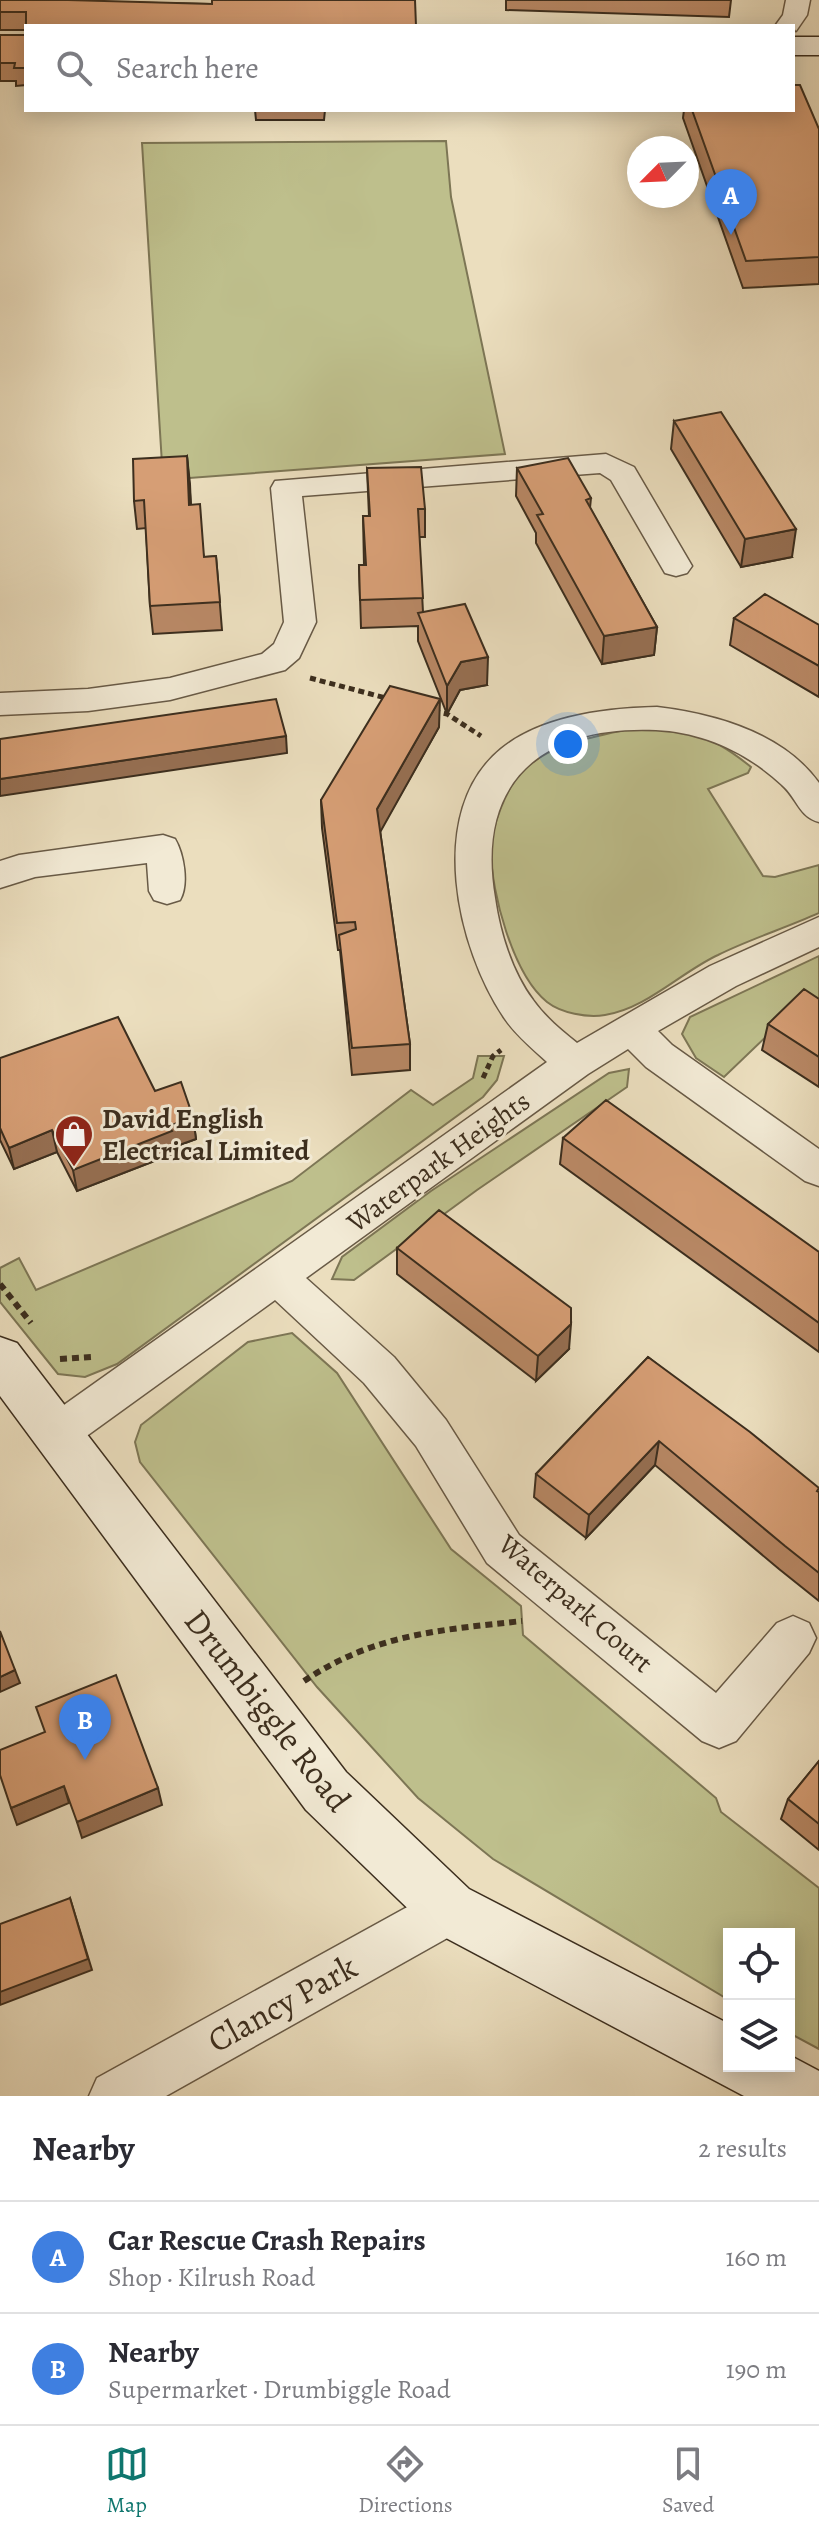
<!DOCTYPE html>
<meta charset="utf-8">
<style>
:root{--surface:#fff;--page:#f7f7f7;--text:#2b2b33;--muted:#7c7c81;--line:#e1e1e2;--accent:#0f766e}
body{margin:0;font-family:Alegreya,serif;background:var(--page);color:var(--text)}
.controls{position:absolute;right:24px;bottom:24px;display:grid;overflow:hidden;border-radius:0px;box-shadow:0 4px 20px #0003}
.controls button{width:72px;height:72px;display:grid;place-items:center;padding:0;border:0;border-bottom:2px solid var(--line);background:var(--surface);color:var(--text);font:40px sans-serif}
.compass{position:absolute;left:627px;top:136px;width:72px;height:72px;border-radius:50%;background:var(--surface);box-shadow:0 4px 20px #0003;rotate:246deg}
.you{position:absolute;left:568px;top:744px;width:28px;height:28px;margin:-20px;border:6px solid #fff;border-radius:50%;background:#1a73e8;box-shadow:0 0 0 12px #1a73e833}
.badge{display:grid;place-items:center;width:52px;height:52px;border-radius:50%;background:var(--accent);color:#fff;font-size:26px;font-weight:700}
.pin{position:absolute;translate:-50% -66px;filter:drop-shadow(0 2px 4px #0008)}
.pin::after{content:'';position:absolute;top:42px;width:28px;height:24px;background:inherit;clip-path:polygon(0 0,100% 0,50% 100%)}
.list{margin:0;padding:0;list-style:none}
h2{display:flex;justify-content:space-between;align-items:center;height:104px;margin:0;padding:0 32px;font-size:34px}
h2 small{font-size:26px;font-weight:400;color:var(--muted)}
.list li{display:grid;grid-template-columns:52px 1fr auto;gap:24px;align-items:center;box-sizing:border-box;height:112px;padding:0 32px;border-top:2px solid var(--line)}
.list b{display:block;font-size:30px;white-space:nowrap}
.list p{margin:0;font-size:26px;white-space:nowrap;color:var(--muted)}
.list em{font-size:26px;font-style:normal;color:var(--muted)}
.icon{flex:none;width:44px;height:44px;fill:none;stroke:currentColor;stroke-width:2;stroke-linecap:round;stroke-linejoin:round}
.map{position:relative;flex:none;width:819px;height:2096px;overflow:hidden}
.search{position:absolute;background:var(--surface);box-shadow:0 4px 20px #0003;left:24px;right:24px;top:24px;height:88px;display:flex;align-items:center;gap:20px;box-sizing:border-box;padding:0 28px;border-radius:0px;color:var(--muted);font-size:30px}
.sheet{height:328px;background:var(--surface)}
nav{display:flex;justify-content:space-around;align-items:center;box-sizing:border-box;height:112px;border-top:2px solid var(--line);background:var(--surface);font-size:22px;color:var(--muted)}
nav a{display:grid;justify-items:center;gap:4px}
nav .on{color:var(--accent)}
.map>svg:first-child{display:block}
.green{fill:#bebf8c;stroke:#7d7655;stroke-width:2}
.lines{fill:none;stroke-linecap:round;stroke-linejoin:round}
.street-casing{stroke:#685a46;stroke-width:3}
.secondary-casing{stroke:#3c2e1e;stroke-width:3}
.path-far1{stroke:#3c2e1e;stroke-width:5;stroke-dasharray:6 4;stroke-linecap:butt}
.path{stroke:#3c2e1e;stroke-width:6;stroke-dasharray:7 5;stroke-linecap:butt}
.street{fill:#f2ead5;fill-rule:evenodd}
.secondary{fill:#f2ead5;fill-rule:evenodd}
.wall{fill:#b88865;stroke:#3c2e1e;stroke-width:2}
.shaded-wall{fill:#966f52;stroke:#3c2e1e;stroke-width:2}
.building{fill:#d69e75;stroke:#3c2e1e;stroke-width:2}
.labels{text-anchor:middle;stroke-width:6;stroke-linejoin:round;paint-order:stroke}
.poi-label{font-size:28px;font-weight:bold;fill:#3c2e1e;stroke:#f2ead5;text-anchor:start}
.street-label{font-size:28px;fill:#3c2e1e;stroke:#f2ead5}
.near-street-label{font-size:34px;fill:#3c2e1e;stroke:#f2ead5}
</style>
<div class="map">
<svg width="819" height="2096" viewBox="0 0 819 2096">
<rect width="100%" height="100%" fill="#ebdebe"/>
<filter id="stains"><feTurbulence type="fractalNoise" baseFrequency=".0025" numOctaves="4"/><feColorMatrix values="0 0 0 0 .2 0 0 0 0 .09 0 0 0 0 .02 0 0 0 .5 -.17"/></filter>
<radialGradient id="worn" r=".72"><stop offset=".6" stop-color="#630" stop-opacity="0"/><stop offset="1" stop-color="#630" stop-opacity=".3"/></radialGradient>
<!-- green -->
<path class="green" d="M446,141l5,56 54,257 -342,26 -21,-337z
M634,728c54,1 74,4 117,39l-3,6 -40,16 55,87 12,1 44,-12v48c-33,15 -69,26 -101,42 -37,17 -72,54 -113,60 -18,3 -44,-2 -58,-13 -34,-27 -56,-110 -56,-151 0,-23 15,-63 31,-79 27,-29 75,-36 112,-44z
M819,956v42l-21,8 -74,71 -28,-19 -14,-24 8,-17z
M478,1056h26l-7,24 -14,17 -366,267 -32,13 -27,-3 -58,-72v-34l19,-10 17,32 256,-109 119,-91 22,15 40,-27z
M629,1069l-2,18 -150,103 -123,90 -22,-1 10,-22 89,-66 178,-118z
M292,1333l45,40 114,176 70,57 2,29 193,163 5,14 98,76v161l-30,-16v-99h-60v66l-236,-141 -75,-61 -101,-111 -177,-225 -5,-20 6,-17 107,-83z"/>
<g class="lines">
<!-- street casing -->
<g class="street-casing">
<path id="street" d="M786,0h24l-3,15 -11,16 -3,-5h-18l8,-11z
M606,454l28,13 58,99 -5,7 -11,3 -11,-3 -54,-93 -11,-7 -298,23 14,126 -17,36 -14,12 -115,30 -82,11 -88,4v-22l88,-4 82,-11 92,-24 12,-10 10,-22 -13,-134 4,-7z
M657,707c58,7 126,26 162,76v39c-20,-5 -22,-24 -37,-37 -34,-32 -79,-53 -126,-55 -113,-5 -181,51 -161,168 5,35 17,74 38,102 12,17 28,30 44,43l133,-77 109,-49v30l-83,39 -78,45 14,14 147,104v37l-14,-5 -159,-114 -18,-18 -40,25 -282,204 88,79 52,63 73,115 197,158 61,-70 16,-7 16,7 7,15 -7,15 -73,88 -17,7 -17,-7 -215,-178 -71,-117 -52,-63 -89,-83 -205,148 -15,6 -15,-6 -7,-13 7,-13 507,-360c-15,-14 -31,-27 -42,-43 -48,-70 -80,-208 -4,-270 40,-33 106,-41 156,-42z
M163,835l12,4c9,15 14,46 5,61l-13,4 -13,-4 -5,-9 -2,-28 -112,14 -35,11v-27l19,-6z
M449,1884l18,7 7,18 -7,18 -301,169h-77l8,-18z"/>
</g>
<!-- secondary casing -->
<g class="secondary-casing">
<path id="secondary" d="M793,37h26v18h-26z
M0,1337l17,6 329,429 123,117 260,135v42h60v-11l30,16v25h-75l-315,-167 -123,-119 -306,-414z"/>
</g>
<!-- path-far1 -->
<path class="path-far1" d="M310,678l76,20
M434,711l13,3 34,22
M483,1078l10,-22 8,-6"/>
<!-- path -->
<path class="path" d="M0,1284l31,39
M60,1359l31,-2
M304,1681c70,-47 136,-51 218,-60"/>
<!-- street -->
<use href="#street" class="street"/>
<!-- secondary -->
<use href="#secondary" class="secondary"/>
</g>
<!-- wall -->
<path class="wall" d="M0,0l212,4 203,-4 -389,26v59l-10,1v-5h-16v-46h26v-5h-26z
M506,0h225l-2,17 -223,-7z
M255,110h70l-1,10h-68z
M684,110h109l26,19v155l-76,4 -60,-170z
M674,421l118,136 -51,10 -70,-118z
M187,456l4,49 13,52 12,-1 6,74 -69,4 -3,-28 -4,-78 -9,1 -3,-28z
M367,468l58,41v28h-6l4,75 64,73 -27,5 -13,24 -29,-73v-15l-57,2 -2,-63h5l-1,-49h6z
M517,468l74,30 -1,10 67,119 -3,28 -52,9 -66,-121v-10l-20,-37z
M734,618l85,7v72l-89,-52z
M439,727l-59,104 30,213v26l-58,5 -12,-125h-2l-16,-122 -1,-28z
M819,999v88l-57,-37 6,-26z
M0,1058l155,33 38,26 3,22 -22,8 1,6 -98,38 -20,-39 -43,17 -14,-29z
M563,1138l256,114v100l-259,-188z
M397,1248l172,101 -33,32 -139,-107z
M648,1357l171,135v109l-40,-32 -124,-104 -69,73 -52,-41 2,-23z
M819,1761v89l-38,-31 7,-20z"/>
<!-- shaded-wall -->
<path class="shaded-wall" d="M187,456l3,28 2,49 -3,-28z
M796,529l-4,28 -51,10 4,-28z
M657,627l-3,28 -52,9 2,-28z
M488,657l-1,28 -27,5 -13,24v-28l14,-24z
M440,699l-1,28 -61,109 -1,-27z
M286,736l1,17 -287,43v-17z
M193,1117l3,22 -22,8 1,6 -98,38 -4,-21 96,-44z
M52,1130l5,22 -43,17 -5,-21z
M571,1324l-2,25 -33,32 2,-25z
M659,1441l-4,24 -69,73 3,-23z
M15,1670l5,13 -20,9v-15z
M64,1786l5,17 -52,22 -6,-17z
M158,1788l4,17 -80,33 -5,-16z
M70,1898l22,72 -92,35v-13z"/>
<!-- building -->
<path class="building" d="M0,0h68l144,4v-4h203l1,26h-390v42h-12l1,-5h-15v-28h26v-23h-26z
M793,85h7l19,44v128l-73,4 -54,-151h101z
M721,412l75,117 -51,10 -71,-118z
M187,456l2,49 11,-1 4,53 12,-1 4,46 -70,4 -6,-106 -10,1 -1,-42z
M568,458l23,40 -5,2 71,127 -53,9 -67,-121 6,-1 -26,-46z
M421,467l4,42h-7l5,89 -63,2 -1,-35h7l-3,-49h7l-3,-48z
M765,594l54,31v41l-85,-48z
M465,604l23,53 -27,5 -14,24 -29,-73z
M390,686l50,13 -63,110 33,235 -58,4 -13,-113 17,-6 -1,-7 -18,1 -16,-123z
M276,699l10,37 -286,43v-40z
M804,989l15,10v58l-51,-33z
M118,1017l37,74 26,-9 12,35 -24,9 3,5 -99,39 -21,-40 -43,18 -9,-20v-70z
M606,1100l213,152v71l-256,-185z
M439,1210l132,98v16l-33,32 -141,-108z
M648,1357l102,75 69,56 -2,3 2,1v81l-34,-27 -126,-105 -70,74 -53,-41z
M0,1631l15,39 -15,7z
M116,1675l42,113 -81,34 -13,-36 -53,22 -11,-33v-25l45,-18 -9,-25z
M819,1761v63l-31,-25z
M70,1898l18,61 -88,33v-68z"/>
<!-- icons -->
<defs>
<g id="shop-pin" transform="scale(2)"><path d="M0 17L-7.5 6A9.5 9.5 0 1 1 7.5 6Z" fill="#8f2418" stroke="#f2ead5"/><path d="M-5-2.5h2.3a2.7 3.5 0 0 1 5.4 0H5L5.5 6h-11ZM-1.5-2.5h3a1.5 2.3 0 0 0-3 0Z" fill="#fff"/></g>
</defs>
<g fill-rule="evenodd">
<use href="#shop-pin" x="74" y="1134"/>
</g>
<g class="labels">
<!-- poi labels -->
<g class="poi-label">
<text x="102" y="1128">David English<tspan x="102" dy="32">Electrical Limited</tspan></text>
</g>
<!-- street labels -->
<g class="street-label">
<text transform="translate(438 1161) rotate(-36)" y="10">Waterpark Heights</text>
<text transform="translate(576 1603) rotate(41)" y="10">Waterpark Court</text>
</g>
<!-- near-street labels -->
<g class="near-street-label">
<text transform="translate(268 1710) rotate(52)" y="12">Drumbiggle Road</text>
<text transform="translate(282 2003) rotate(-29)" y="12">Clancy Park</text>
</g>
</g>
<rect width="100%" height="100%" filter="url(#stains)"/>
<rect width="100%" height="100%" fill="url(#worn)"/>
</svg>
<div class="controls">
<button><svg class="icon" aria-label="locate" viewBox="0 0 24 24"><circle cx="12" cy="12" r="6"/><path d="M12 2v4M12 18v4M2 12h4M18 12h4"/></svg></button>
<button><svg class="icon" aria-label="layers" viewBox="0 0 24 24"><path d="M12 4l9 5-9 5-9-5zM3 14l9 5 9-5"/></svg></button>
</div>
<svg class="compass" viewBox="-18 -18 36 36"><path d="M0-13l5 13h-10z" fill="#e53935"/><path d="M0 13l5-13h-10z" fill="#7c7c81"/></svg>
<div class="you"></div>
<div class="pin badge" style="left:731px;top:235px;background:#3f7fe0">A</div>
<div class="pin badge" style="left:85px;top:1760px;background:#3f7fe0">B</div>
<div class="search"><svg class="icon" aria-label="search" viewBox="0 0 24 24"><circle cx="10" cy="10" r="6"/><path d="M15 15l6 6"/></svg>Search here</div>
</div>
<section class="sheet">
<h2>Nearby<small>2 results</small></h2>
<ul class="list">
<li><span class="badge" style="background:#3f7fe0">A</span><div><b>Car Rescue Crash Repairs</b><p>Shop · Kilrush Road</p></div><em>160 m</em></li>
<li><span class="badge" style="background:#3f7fe0">B</span><div><b>Nearby</b><p>Supermarket · Drumbiggle Road</p></div><em>190 m</em></li>
</ul>
</section>
<nav>
<a class="on"><svg class="icon" aria-label="map" viewBox="0 0 24 24"><path d="M3 6l6-2 6 2 6-2v14l-6 2-6-2-6 2zM9 4v14M15 6v14"/></svg>Map</a>
<a><svg class="icon" aria-label="directions" viewBox="0 0 24 24"><path d="M12 3l9 9-9 9-9-9zM9 14v-3h6M13 9l2 2-2 2"/></svg>Directions</a>
<a><svg class="icon" aria-label="saved" viewBox="0 0 24 24"><path d="M7 4h10v16l-5-4-5 4z"/></svg>Saved</a>
</nav>
